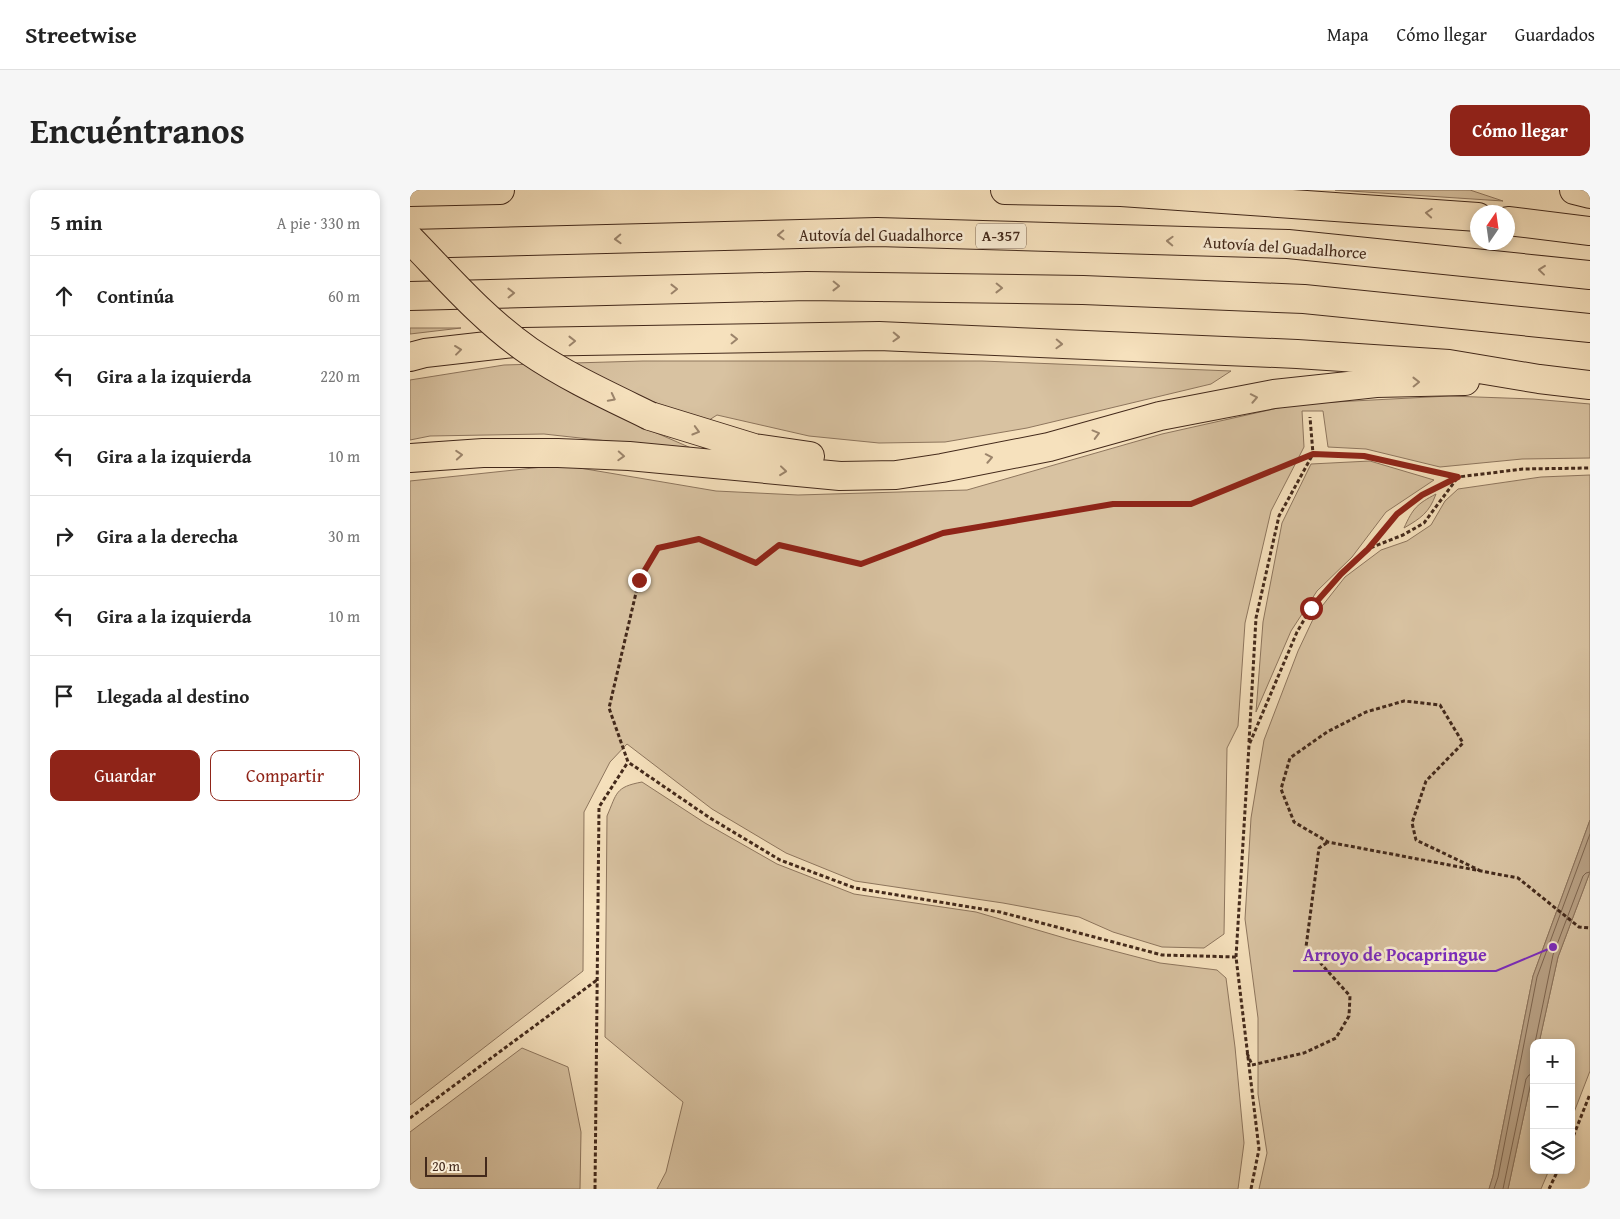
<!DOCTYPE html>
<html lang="es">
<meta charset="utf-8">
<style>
:root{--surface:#fff;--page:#f6f6f6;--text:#222;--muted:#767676;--line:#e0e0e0;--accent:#8f2418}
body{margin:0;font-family:"Gentium Book Plus",serif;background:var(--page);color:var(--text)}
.controls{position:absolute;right:15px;bottom:15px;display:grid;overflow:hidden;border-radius:10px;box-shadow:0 2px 8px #0003}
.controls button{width:45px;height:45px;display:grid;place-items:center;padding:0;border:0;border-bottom:1px solid var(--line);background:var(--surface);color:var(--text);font:25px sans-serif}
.compass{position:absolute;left:1060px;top:15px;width:45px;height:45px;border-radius:50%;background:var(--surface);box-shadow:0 2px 8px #0003;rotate:13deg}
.scale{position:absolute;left:15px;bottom:12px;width:62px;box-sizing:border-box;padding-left:5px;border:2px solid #43291b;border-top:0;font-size:14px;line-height:18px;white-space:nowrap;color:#43291b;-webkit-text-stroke:4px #f9ecd4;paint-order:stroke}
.stop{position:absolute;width:15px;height:15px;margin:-11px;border:4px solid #8f2418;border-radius:50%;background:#fff}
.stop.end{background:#8f2418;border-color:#fff;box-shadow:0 1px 5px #0008}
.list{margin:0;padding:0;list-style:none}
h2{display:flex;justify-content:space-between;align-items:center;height:65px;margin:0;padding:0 20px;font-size:21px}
h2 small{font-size:16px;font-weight:400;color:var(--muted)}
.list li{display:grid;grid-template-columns:32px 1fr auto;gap:15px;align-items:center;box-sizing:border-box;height:80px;padding:0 20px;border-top:1px solid var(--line)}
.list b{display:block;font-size:19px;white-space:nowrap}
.list em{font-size:16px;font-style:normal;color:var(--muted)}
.actions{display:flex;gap:10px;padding:15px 20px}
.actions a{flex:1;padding:11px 0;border:1px solid var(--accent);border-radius:10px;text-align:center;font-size:18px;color:var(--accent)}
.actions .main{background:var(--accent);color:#fff}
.icon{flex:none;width:28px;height:28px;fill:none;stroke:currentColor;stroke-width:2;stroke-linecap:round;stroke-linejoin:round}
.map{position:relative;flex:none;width:1180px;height:999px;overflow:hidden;border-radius:10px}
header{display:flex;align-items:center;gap:30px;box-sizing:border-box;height:70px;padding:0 25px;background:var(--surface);border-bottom:1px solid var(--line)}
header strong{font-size:24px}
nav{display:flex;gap:28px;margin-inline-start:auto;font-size:18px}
.intro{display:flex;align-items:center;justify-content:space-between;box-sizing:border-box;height:120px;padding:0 30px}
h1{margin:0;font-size:35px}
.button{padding:12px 22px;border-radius:10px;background:var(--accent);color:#fff;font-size:18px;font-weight:700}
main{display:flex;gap:30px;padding:0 30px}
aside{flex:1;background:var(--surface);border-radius:10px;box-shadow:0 2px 8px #0003}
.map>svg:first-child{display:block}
.green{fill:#d8c2a1;stroke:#8e765e}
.water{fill:#b9a286;stroke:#8a725b}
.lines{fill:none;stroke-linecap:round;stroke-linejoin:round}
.shore{stroke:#7e6650;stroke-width:1}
.motorway-casing{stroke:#43291b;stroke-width:30}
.path{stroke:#43291b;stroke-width:3;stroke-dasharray:4 2.5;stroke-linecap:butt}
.motorway{stroke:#f6e1bd;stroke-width:28}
.motorway-bridge-casing{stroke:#43291b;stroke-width:30;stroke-linecap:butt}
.motorway-bridge{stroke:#f6e1bd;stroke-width:28}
.oneway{stroke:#9c856c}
.route{stroke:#8f2418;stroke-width:6}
.labels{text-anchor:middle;stroke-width:5;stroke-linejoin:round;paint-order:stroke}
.shield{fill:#f9ecd4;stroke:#7a6452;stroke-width:1}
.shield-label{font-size:15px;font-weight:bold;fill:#43291b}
.street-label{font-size:16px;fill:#43291b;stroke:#f9ecd4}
.leader{fill:none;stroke:#7b2cbf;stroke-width:2}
.callout-dot{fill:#7b2cbf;stroke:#f9ecd4;stroke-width:2}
.callout-label{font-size:18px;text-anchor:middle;font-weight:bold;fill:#7b2cbf;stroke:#f9ecd4;stroke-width:5;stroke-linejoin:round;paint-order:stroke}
</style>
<header>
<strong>Streetwise</strong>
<nav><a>Mapa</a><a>Cómo llegar</a><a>Guardados</a></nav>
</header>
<div class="intro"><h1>Encuéntranos</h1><a class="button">Cómo llegar</a></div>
<main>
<aside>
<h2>5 min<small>A pie · 330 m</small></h2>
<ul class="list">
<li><svg class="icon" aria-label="ahead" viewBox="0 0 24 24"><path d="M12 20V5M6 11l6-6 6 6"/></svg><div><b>Continúa</b></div><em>60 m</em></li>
<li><svg class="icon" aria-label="left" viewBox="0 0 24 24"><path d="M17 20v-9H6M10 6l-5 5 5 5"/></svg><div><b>Gira a la izquierda</b></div><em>220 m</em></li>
<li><svg class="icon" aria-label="left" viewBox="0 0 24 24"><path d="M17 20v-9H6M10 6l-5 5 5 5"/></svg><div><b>Gira a la izquierda</b></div><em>10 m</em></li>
<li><svg class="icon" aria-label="right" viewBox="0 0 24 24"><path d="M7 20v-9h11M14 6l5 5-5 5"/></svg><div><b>Gira a la derecha</b></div><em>30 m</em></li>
<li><svg class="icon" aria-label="left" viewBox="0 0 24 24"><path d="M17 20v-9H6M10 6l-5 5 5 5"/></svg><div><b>Gira a la izquierda</b></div><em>10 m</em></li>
<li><svg class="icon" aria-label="arrive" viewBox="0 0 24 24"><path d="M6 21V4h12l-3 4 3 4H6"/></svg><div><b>Llegada al destino</b></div></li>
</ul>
<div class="actions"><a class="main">Guardar</a><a>Compartir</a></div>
</aside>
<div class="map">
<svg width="1180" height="999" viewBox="0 0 1180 999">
<rect width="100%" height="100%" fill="#f6e1bd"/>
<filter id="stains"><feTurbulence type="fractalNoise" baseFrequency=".004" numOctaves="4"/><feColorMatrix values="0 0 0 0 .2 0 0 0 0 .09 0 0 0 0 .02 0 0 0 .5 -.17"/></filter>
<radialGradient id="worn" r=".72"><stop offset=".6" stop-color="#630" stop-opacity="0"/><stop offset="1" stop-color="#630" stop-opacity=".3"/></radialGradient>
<!-- green -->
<path class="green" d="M925,0h135l33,11z
M0,138h51l-51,6z
M233,171h339l249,10 -20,13 -184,44 -82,14 -66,1 -70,-7 -92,-21 -11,7 -61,6 53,23 -154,-17 -114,2 -20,4v-60l94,-15z
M1039,206l84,3 57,5v54l-68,1 -82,8 -74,-18 -38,-2 -5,-36h-21l2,36 -33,64 -26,112 -7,103 -11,22 -3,186 -20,14 -42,-1 -49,-15 -34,-15 -76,-14 -148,-22 -69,-28 -74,-44 -85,-65 -17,18 -26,50 -1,159 -173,134v-624l152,-16 154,26 82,4 169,-5 195,-56 134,-30z
M960,271l64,19 -48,32 -34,45 -35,34 -26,40 -35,81 7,-90 19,-99 29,-59z
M1180,285v345l-57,156 -40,200 -4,13h-230l8,-36 -9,-59v-76l-13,-99 6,-101 13,-78 34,-89 17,-36 30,-38 36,-27 26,-9 24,-16 14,-24 13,-12 83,-12z
M1026,304c-7,19 -15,24 -32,34 9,-20 13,-24 32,-34z
M232,592l63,41 72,41 77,30 122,18 92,27 92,24 57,7 9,8 9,69 9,96 -6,46h-581l9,-17 17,-70 -78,-65 2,-221c10,-23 8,-29 35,-34z
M1180,682v199l-19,49v-77h-32l19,-86z
M112,858l46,19 13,65 -1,57h-170v-57z
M1124,878v102h15l-8,19h-33z"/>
<!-- water -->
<path class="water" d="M1180,630v52l-32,85 -19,86h-5v25l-26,121h-19l4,-13 40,-200z"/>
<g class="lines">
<!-- shore -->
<path class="shore" d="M1125,853l18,-88 30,-79 3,-3 4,-1
M1084,999l4,-12 39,-200 53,-143
M1093,999l23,-110 3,-4 5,-1"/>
<!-- motorway casing -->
<g class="motorway-casing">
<path id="motorway" d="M595,0l116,2 357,25
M1164,0l16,4
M0,2l90,-2
M1098,31l82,10
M0,54l467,-12 411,12 302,31
M0,106l397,-10 276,4 221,9 286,29
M0,167l15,-4 98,-11 356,-6 418,18 152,10 90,15 51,6
M240,226l104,32 56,8
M0,268l73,-5h75l71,3 211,20 56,-1 46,-7 107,-21 111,-31 114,-22 102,-11 89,-2"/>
</g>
<!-- path -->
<path class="path" d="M839,552l7,-124 23,-102 34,-62 51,2 94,21 -34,46 -21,12 -33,13
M1071,681l-65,-31 -4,-17 14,-42 37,-38 -23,-38 -36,-4 -38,11 -39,20 -37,26 -9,31 13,33 34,20 190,36 61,49 11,1
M826,767l-74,-2 -162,-43 -145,-24 -75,-28 -70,-42 -82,-56 -19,-54 30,-128 19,-32 41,-9 57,24 23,-18 82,19 82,-31 170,-29h78l122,-50 -3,-37
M837,863l5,12 52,-12 32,-15 13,-22 1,-20 -44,-49 13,-99 9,-6
M0,928l187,-138
M1161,952l19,-48
M185,999l4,-382 29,-45
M841,999l8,-40 -23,-192 13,-212 48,-113 14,-24 30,-34 27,-25 29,-35 25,-19 36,-18 65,-8 67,-1
M1139,999l9,-19"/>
<!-- motorway -->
<use href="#motorway" class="motorway"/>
<!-- motorway-bridge casing -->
<g class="motorway-bridge-casing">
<path id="motorway-bridge" d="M0,49c38,39 74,81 119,112 38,26 80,45 121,65"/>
</g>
<!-- motorway-bridge -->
<use href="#motorway-bridge" class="motorway-bridge"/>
</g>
<!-- one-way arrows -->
<defs><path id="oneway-chevron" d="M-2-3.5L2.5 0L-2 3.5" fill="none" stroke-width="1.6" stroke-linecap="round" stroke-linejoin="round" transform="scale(1.25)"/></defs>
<g class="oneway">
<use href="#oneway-chevron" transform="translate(1019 23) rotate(-176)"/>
<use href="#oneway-chevron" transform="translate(371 45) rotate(178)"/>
<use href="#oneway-chevron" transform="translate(208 49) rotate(178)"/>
<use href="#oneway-chevron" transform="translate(760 51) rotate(-178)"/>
<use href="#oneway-chevron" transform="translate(1132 80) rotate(-174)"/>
<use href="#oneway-chevron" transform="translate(426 96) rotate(1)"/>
<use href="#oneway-chevron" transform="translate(589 98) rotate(1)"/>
<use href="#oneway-chevron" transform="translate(264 99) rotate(-1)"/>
<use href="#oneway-chevron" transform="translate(101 103) rotate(-1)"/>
<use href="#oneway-chevron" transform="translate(486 147) rotate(2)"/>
<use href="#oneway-chevron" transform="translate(324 149) rotate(-1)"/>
<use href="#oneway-chevron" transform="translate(162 151) rotate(-1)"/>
<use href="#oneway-chevron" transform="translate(649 154) rotate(2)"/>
<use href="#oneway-chevron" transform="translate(48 160) rotate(-7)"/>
<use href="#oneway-chevron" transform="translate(1006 192) rotate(-1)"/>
<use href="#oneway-chevron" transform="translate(202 208) rotate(27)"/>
<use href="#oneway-chevron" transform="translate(844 208) rotate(-11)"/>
<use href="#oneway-chevron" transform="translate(286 241) rotate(16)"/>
<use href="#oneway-chevron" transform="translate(686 244) rotate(-15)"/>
<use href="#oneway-chevron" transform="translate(49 265) rotate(-4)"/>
<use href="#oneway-chevron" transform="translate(211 266) rotate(3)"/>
<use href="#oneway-chevron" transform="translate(579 268) rotate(-11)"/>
<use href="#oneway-chevron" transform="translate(373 281) rotate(6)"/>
</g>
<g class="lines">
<!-- route -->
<path class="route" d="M229,390l19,-32 41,-9 57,24 23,-18 82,19 82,-31 170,-29h78l122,-50 51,2 94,21 -36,18 -25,19 -29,35 -27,25 -30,34"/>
</g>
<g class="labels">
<!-- shield labels -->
<rect class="shield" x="566" y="33.5" width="50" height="25" rx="4"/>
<g class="shield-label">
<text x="591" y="51">A-357</text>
</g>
<!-- street labels -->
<g class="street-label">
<text x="471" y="51">Autovía del Guadalhorce</text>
<text transform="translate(875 57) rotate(4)" y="6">Autovía del Guadalhorce</text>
</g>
</g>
<!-- callouts -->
<path class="leader" d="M1143 757L1086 781H883"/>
<circle class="callout-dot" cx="1143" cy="757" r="5"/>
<g class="callout-label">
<text x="985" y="771">Arroyo de Pocapringue</text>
</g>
<rect width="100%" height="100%" filter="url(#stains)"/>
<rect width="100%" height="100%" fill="url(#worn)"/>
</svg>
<div class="controls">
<button>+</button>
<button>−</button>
<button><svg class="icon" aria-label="layers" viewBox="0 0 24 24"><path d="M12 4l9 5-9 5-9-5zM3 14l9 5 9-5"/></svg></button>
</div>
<svg class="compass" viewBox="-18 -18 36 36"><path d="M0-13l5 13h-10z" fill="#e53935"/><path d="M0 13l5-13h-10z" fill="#767676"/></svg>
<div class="scale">20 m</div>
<div class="stop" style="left:901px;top:418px"></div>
<div class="stop end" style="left:229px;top:390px"></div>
</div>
</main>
